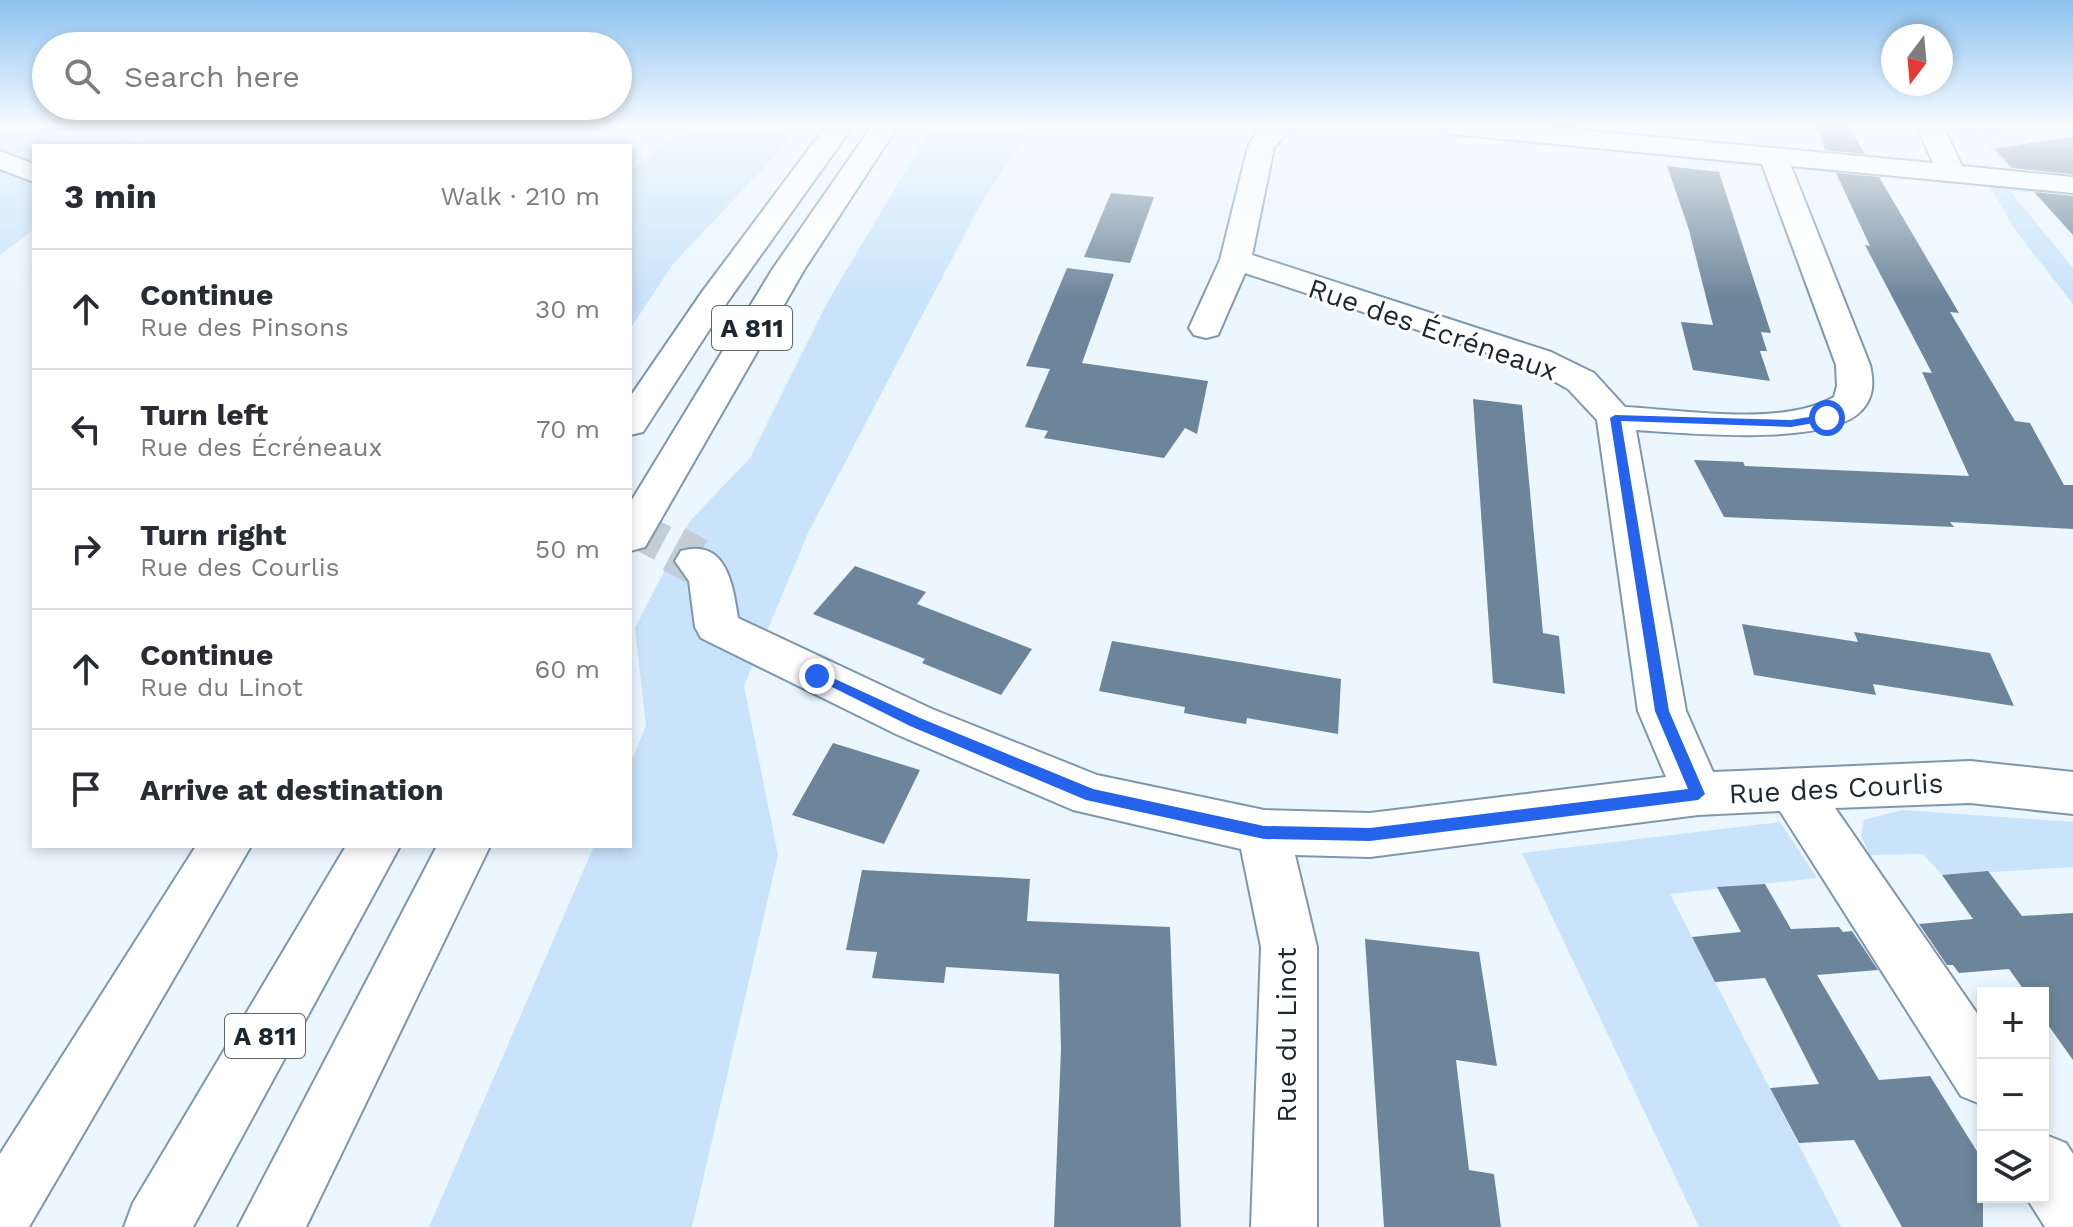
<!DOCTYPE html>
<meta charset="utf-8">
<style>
:root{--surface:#fff;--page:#f7f7f7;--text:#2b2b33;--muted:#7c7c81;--line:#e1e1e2}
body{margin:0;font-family:"Work Sans",sans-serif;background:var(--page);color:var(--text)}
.controls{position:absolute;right:24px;bottom:24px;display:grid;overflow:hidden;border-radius:0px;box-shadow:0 4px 12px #0003}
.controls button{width:72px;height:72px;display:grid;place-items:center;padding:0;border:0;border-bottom:2px solid var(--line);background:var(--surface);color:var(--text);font:40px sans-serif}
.compass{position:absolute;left:1881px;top:24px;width:72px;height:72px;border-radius:50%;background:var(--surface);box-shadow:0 4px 12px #0003;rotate:196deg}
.stop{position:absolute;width:24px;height:24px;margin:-18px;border:6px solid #2563eb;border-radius:50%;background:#fff}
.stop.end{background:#2563eb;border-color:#fff;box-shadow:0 2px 8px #0008}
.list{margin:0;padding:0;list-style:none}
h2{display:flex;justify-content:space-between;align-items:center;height:104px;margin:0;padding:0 32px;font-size:34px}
h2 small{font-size:26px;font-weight:400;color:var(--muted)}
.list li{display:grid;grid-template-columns:52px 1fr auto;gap:24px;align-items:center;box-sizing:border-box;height:120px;padding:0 32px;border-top:2px solid var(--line)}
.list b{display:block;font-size:30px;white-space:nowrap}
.list p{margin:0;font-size:26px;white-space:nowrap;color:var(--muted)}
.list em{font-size:26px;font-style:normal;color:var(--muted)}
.icon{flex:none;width:44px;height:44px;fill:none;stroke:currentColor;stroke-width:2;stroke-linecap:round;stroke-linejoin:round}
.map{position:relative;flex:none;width:2073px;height:1227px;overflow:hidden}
.search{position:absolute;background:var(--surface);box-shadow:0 4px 12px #0003;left:32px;top:32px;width:600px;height:88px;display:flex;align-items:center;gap:20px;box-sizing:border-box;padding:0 28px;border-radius:44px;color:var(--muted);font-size:30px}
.panel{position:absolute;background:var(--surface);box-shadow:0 4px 12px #0003;left:32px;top:144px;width:600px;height:704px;border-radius:0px}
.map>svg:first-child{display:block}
.green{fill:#c8e3fa}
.building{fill:#6d859a}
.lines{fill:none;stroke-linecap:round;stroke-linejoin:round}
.minor-tunnel-far1{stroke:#c2cdd5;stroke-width:37;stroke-dasharray:37 19;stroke-linecap:butt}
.minor-tunnel{stroke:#c2cdd5;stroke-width:47;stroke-dasharray:47 23;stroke-linecap:butt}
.minor-casing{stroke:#7e97ad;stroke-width:4}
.motorway-casing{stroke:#7e97ad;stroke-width:4}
.minor{fill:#fff;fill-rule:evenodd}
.motorway{fill:#fff;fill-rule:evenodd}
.route{fill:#2563eb}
.labels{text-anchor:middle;stroke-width:6;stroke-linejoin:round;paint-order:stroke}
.shield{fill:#fff;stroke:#61686d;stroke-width:2}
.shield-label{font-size:26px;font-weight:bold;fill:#1d272f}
.street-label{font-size:28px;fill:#1d272f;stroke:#fff}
</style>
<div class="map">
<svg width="2073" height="1227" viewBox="0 0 2073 1227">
<rect width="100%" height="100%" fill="#ebf6ff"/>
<!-- green -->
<path class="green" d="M0,126h158l-40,20h-84v83l-34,26z
M686,126h117l-130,138 -43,65v-157z
M932,126h99l-53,83 -170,324 -64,153 34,169 -86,372h-263l165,-381h36v-82l16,-38 -11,-98 55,-107 60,-63 77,-155z
M1960,126h70l-47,10 79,38 -55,-7 -25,-31 -20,-3z
M1988,184l85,10 -63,-3 63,77v36l-57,-73z
M1902,810l171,12v45l-131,8 -19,-21 -53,1 -9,-19 3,-16z
M1780,822l37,56 -147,16 171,333h-142l-177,-374z"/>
<!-- building -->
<path class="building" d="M1817,126h32l16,28 -40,-4z
M2073,136v38l-61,-6 -17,-19z
M1667,166l52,6 52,161 -10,-1 6,19h-7l10,30 -77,-11 -12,-48 32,3 -24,-95z
M1836,173l43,4 80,136 -9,-1 65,109 15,2 34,62h9v44l-123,-7 4,5 -230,-10 -30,-57 49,2 2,4 224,10 -47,-104 10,1 -67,-128 5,1z
M2034,192l39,4v39z
M1111,193l43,4 -24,66 -46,-6z
M1067,268l47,6 -32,89 126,18 -11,53 -12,-6 -21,30 -120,-20 4,-7 -23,-4 25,-58 -24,-3z
M1473,399l49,6 21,228 16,3 6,58 -72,-11z
M855,566l71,26 -9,12 115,45 -31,46 -79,-32 3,-4 -112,-45z
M1742,624l116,18 -4,-10 136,21 24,53 -141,-22 3,11 -122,-20z
M1112,641l229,38 -3,55 -91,-16 -1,6 -30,-5 -32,-6 1,-6 -86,-16z
M833,743l87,27 -36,74 -92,-29z
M862,870l168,9 -3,42 143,6 11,300h-127l7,-178 -2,-75 -113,-7 -2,16 -72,-5 5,-26 -31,-2z
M1988,871l34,45 51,-3v147l-30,-42v-25h-17l-17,-24 -50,4 -6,-8h-6l-28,-41 54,-5 -31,-44z
M1765,884l26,45 48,-2 4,5 9,-1 26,39 -61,5 62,105 51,-4 53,85v66h-81l-48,-87 -55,3 -29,-55 49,-4 -54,-106 -50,4 -23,-45 49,-5 -24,-45z
M1365,939l114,13 18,114 -41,-6 13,110 25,4 7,53h-117z"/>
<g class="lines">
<!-- minor-tunnel-far1 -->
<path class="minor-tunnel-far1" d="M630,526l47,25"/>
<!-- minor-tunnel -->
<path class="minor-tunnel" d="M674,549l22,12"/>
<!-- minor casing -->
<g class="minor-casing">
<path id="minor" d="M1264,126h31l-21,21 -22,108 299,97 43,21 31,34c59,3 158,20 209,-10l3,-11 -1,-21 -74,-201 -311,-30 -13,-8h100l395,37 -16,-37h26l19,40 111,11v16l-282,-27 79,199c4,17 4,33 -9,46 -34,36 -177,22 -225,19l50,281 27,61 257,-11 103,11v42l-103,-11 -135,5 148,214v83l-22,-9 -181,-285 -82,4 -328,42 -75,-2 22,92v280h-66l10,-280 -20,-98 -168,-39 -175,-75 -197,-97 -6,-11 -6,-46 -14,-20 6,-10c45,-13 52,33 57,67l194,91 165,66 167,35 106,3 296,-36 -28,-66 -41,-291 -29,-31 -41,-23 -282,-93 -27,62 -12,3 -12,-3 -5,-7 31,-68 28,-113 8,-15z
M0,151l34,13v18l-34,-13z
M196,846h55l-222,381h-29v-73z
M2043,1134l23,9 7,11v73h-28l-19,-30h17z"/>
</g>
<!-- motorway casing -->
<g class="motorway-casing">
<path id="motorway" d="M826,126h27l-125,175 -85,131 -13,3v-38l72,-105z
M872,126h26l-94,144 -159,277 -15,4v-48l142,-233z
M346,846h54l-207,381h-69l9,-24z
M437,846h53l-184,381h-68z"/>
</g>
<!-- minor -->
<use href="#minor" class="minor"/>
<!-- motorway -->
<use href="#motorway" class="motorway"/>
</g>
<!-- sky -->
<linearGradient id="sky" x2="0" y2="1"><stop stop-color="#8dc2f0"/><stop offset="0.42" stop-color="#f6fbff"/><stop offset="1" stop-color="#f6fbff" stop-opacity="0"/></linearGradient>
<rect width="2073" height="298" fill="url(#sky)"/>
<!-- route -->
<path class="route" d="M1827,414l4,6 -40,7 -170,-6 48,290 36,83 -7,6 -328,41 -106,-2 -178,-39 -176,-74 -100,-50 2,-3h10l98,45 173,71 171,37 106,2 318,-39 -33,-78 -45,-293 5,-3 176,5z"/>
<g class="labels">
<!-- shield labels -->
<g class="shield">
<rect x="712" y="306" width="80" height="44" rx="6"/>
<rect x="225" y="1014" width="80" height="44" rx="6"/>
</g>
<g class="shield-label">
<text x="752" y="337">A 811</text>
<text x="265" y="1045">A 811</text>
</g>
<!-- street labels -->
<g class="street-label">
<text transform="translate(1433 329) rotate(19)" y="10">Rue des Écréneaux</text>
<text transform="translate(1836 788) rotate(-3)" y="10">Rue des Courlis</text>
<text transform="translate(1286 1035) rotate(-90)" y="10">Rue du Linot</text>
</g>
</g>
</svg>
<div class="controls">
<button>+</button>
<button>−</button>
<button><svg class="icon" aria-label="layers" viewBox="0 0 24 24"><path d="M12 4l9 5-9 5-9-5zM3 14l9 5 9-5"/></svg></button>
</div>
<svg class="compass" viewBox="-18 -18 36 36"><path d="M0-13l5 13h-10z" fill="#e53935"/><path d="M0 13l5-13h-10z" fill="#7c7c81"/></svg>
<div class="stop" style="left:1827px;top:418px"></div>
<div class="stop end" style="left:817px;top:676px"></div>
<div class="search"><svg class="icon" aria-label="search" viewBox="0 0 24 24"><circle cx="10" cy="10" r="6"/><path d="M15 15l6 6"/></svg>Search here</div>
<section class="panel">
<h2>3 min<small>Walk · 210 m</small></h2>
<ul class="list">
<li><svg class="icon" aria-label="ahead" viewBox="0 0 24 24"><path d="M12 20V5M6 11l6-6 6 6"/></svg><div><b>Continue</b><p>Rue des Pinsons</p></div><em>30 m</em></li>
<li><svg class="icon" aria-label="left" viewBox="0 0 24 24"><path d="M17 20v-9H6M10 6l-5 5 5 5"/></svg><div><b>Turn left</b><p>Rue des Écréneaux</p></div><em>70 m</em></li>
<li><svg class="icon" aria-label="right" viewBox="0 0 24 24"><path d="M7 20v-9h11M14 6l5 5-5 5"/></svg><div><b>Turn right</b><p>Rue des Courlis</p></div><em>50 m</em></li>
<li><svg class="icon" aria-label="ahead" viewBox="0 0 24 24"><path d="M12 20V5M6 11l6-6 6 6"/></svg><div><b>Continue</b><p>Rue du Linot</p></div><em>60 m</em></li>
<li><svg class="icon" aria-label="arrive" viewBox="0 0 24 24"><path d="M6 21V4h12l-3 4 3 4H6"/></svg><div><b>Arrive at destination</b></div></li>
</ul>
</section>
</div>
